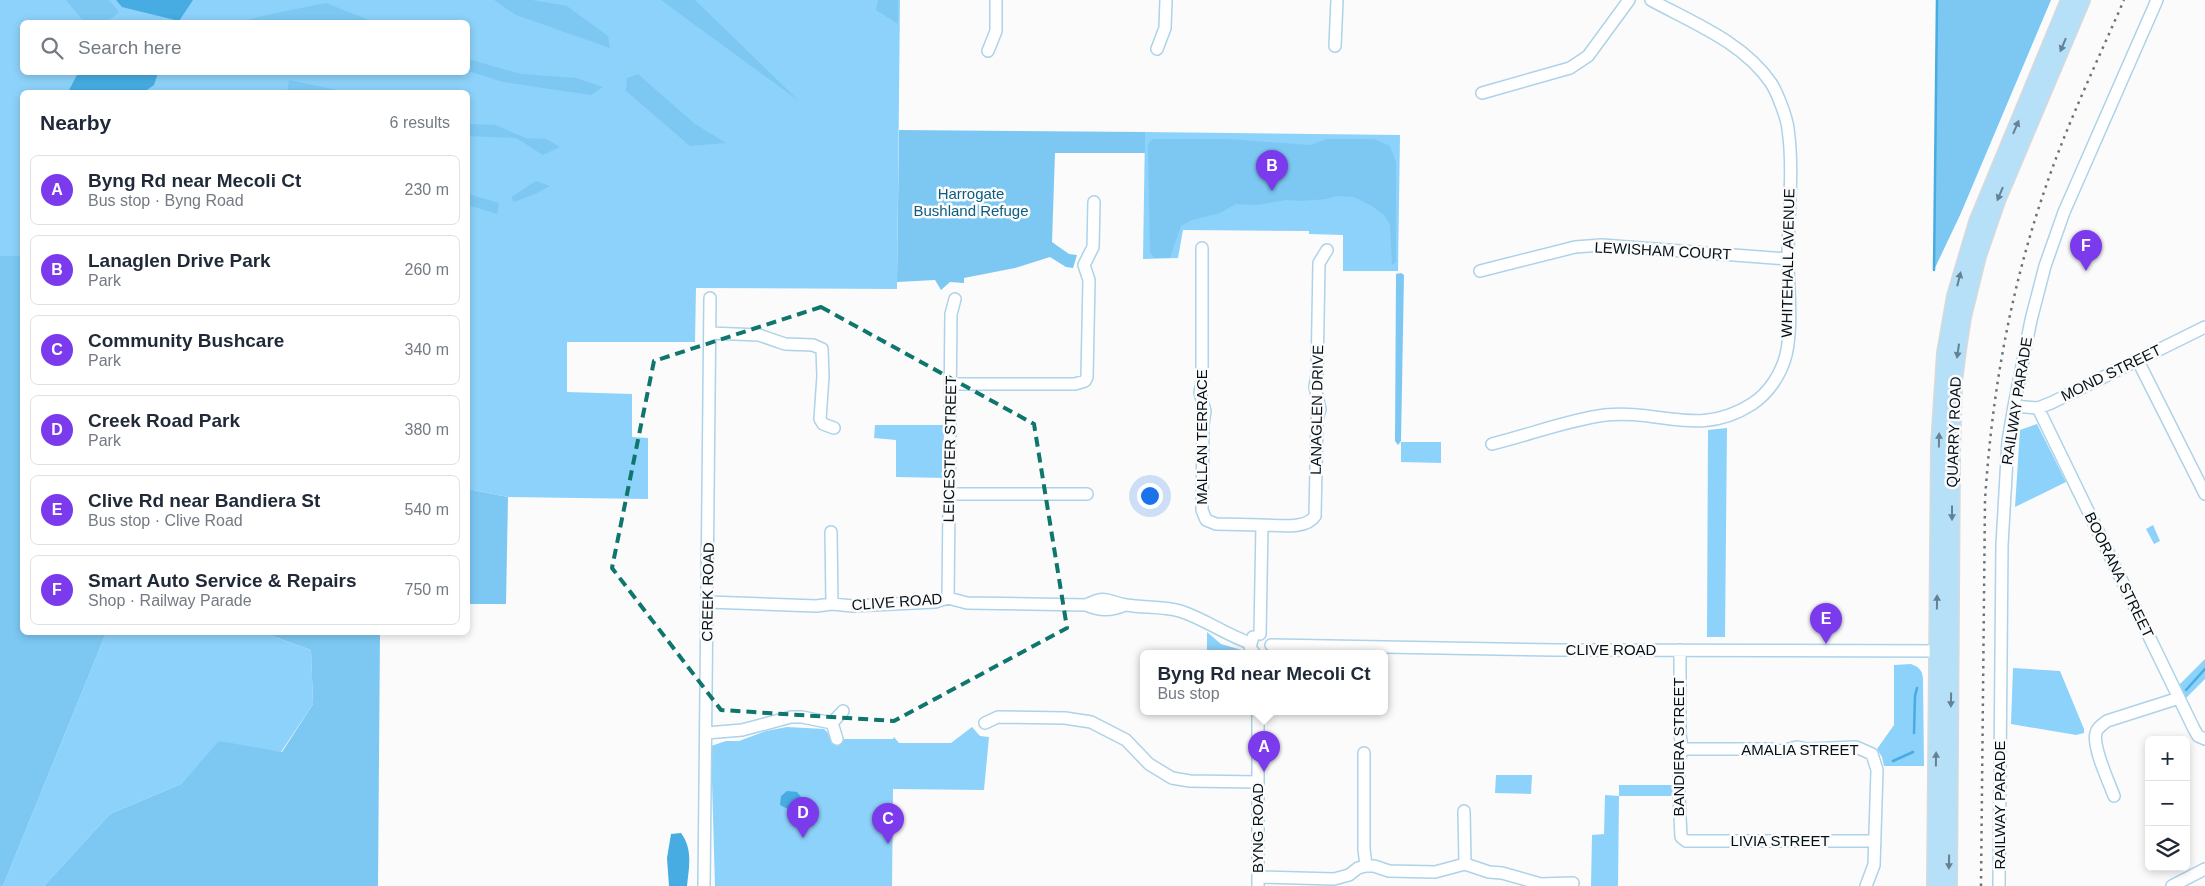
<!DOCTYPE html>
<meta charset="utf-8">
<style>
:root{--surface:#fff;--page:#f2f2f3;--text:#1f2937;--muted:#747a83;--line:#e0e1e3;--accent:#7c3aed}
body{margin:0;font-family:Helvetica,sans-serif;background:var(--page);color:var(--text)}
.controls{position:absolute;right:15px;bottom:15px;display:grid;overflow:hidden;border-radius:8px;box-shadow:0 2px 8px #0003}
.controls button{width:45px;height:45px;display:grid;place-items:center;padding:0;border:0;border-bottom:1px solid var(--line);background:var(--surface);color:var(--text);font:25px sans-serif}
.you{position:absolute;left:1149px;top:495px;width:18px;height:18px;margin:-12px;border:4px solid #fff;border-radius:50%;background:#1a73e8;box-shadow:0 0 0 8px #1a73e833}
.badge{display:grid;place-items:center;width:32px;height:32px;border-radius:50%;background:var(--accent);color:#fff;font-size:16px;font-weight:700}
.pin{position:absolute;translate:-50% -41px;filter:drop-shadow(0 1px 2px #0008)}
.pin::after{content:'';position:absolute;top:26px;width:18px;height:15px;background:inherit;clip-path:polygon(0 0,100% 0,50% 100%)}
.popup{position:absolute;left:1140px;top:650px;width:248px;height:65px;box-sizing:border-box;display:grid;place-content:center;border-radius:8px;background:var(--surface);filter:drop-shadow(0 1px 4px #0005);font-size:16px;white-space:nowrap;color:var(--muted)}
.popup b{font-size:19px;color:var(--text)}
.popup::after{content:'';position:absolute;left:50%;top:100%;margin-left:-10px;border:10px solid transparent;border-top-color:var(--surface)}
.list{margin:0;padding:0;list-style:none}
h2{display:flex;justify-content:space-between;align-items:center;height:65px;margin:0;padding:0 20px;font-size:21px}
h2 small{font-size:16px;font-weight:400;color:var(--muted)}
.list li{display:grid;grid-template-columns:32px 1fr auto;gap:15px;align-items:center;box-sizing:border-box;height:70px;margin:0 10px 10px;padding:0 10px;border:1px solid var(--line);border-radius:8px}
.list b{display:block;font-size:19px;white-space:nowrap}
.list p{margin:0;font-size:16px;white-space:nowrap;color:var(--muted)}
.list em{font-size:16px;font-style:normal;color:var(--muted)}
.icon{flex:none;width:28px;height:28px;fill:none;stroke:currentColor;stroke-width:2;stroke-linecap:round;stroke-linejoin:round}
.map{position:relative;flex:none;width:2205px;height:886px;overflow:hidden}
.search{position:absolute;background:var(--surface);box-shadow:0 2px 8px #0003;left:20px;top:20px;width:450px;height:55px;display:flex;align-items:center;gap:12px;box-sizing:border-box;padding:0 18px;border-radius:8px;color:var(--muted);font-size:19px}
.panel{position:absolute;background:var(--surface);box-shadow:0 2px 8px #0003;left:20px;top:90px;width:450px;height:545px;border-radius:8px}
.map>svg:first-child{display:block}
.green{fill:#8dd2fa;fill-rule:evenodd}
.forest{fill:#7cc8f3}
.water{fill:#46ace1}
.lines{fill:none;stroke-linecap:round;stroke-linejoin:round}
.stream{stroke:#46ace1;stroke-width:2.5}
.minor-casing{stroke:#aed2e8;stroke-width:14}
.major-casing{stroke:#d7d9da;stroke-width:18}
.minor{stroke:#fff;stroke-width:11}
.major{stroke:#b5e0f8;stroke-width:15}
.rail{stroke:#6c7377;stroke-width:2.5;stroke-dasharray:2.5 5;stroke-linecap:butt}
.oneway{fill:#658293}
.marked{fill:none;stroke:#0f766e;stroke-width:4;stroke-dasharray:10 6;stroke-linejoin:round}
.labels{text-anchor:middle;stroke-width:5;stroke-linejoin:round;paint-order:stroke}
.park-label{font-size:15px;fill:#0d5d80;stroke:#fbfbfb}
.street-label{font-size:15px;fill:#041017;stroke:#fbfbfb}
</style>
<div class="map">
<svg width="2205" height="886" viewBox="0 0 2205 886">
<rect width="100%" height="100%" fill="#fbfbfb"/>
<!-- green -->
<path class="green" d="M0,0h900l-3,289 -201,-1 -1,54h-128v50l65,2v43l16,1v61l-140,-2 -40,-8v-397h-446v164h-22zM22,22h446v50h-446z
M1145,132l255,3 -2,136h-55v-36l-34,-1v-3l-126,-1 -5,28 -35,1z
M2037,424l29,58 -51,25 5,-77z
M875,425h73l-1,53 -51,-1v-37l-22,-2z
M1727,428l-2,209h-18l1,-207z
M1401,442h40v21l-40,-1z
M2153,525l7,16 -6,3 -8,-15z
M1207,632l14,12 24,7v2h-38z
M106,633h158l47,17 2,54 -32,48 -62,-10 -38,42 -71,30 -66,72h-41z
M2205,659v20l-21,21 -6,-14z
M1911,664c8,3 11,6 12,14l1,88h-40l-2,-9 -5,-8 17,-24v-60z
M2013,668l47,3 24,58v4l-8,2 -65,-11z
M787,727l37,2 4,4 4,11 13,-5h48l1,-2 5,6h52l21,-16 8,9 9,1 -5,53 -91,-1 -1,97h-177l-4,-140 15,-5h13l27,-10z
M1496,775h36l-1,19 -36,-1z
M1619,785h60v11h-60l-1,90h-27l1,-51 12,-1 1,-39 14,1z"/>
<!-- forest -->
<path class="forest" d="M66,0h43l10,12c-8,10 -23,11 -35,10z
M494,0h38l35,6 41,30 2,12 -94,-33z
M661,0h34l104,101z
M878,0h20v24l-22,-14z
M1937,0h114l-90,213 -27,57z
M326,3l48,19h-134l31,-8z
M468,59l53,15 55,4 27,9 -12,8 -88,-13 -35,-11z
M638,74l57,50 31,19 -36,3 -64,-55 1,-13z
M289,80l58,12h-60z
M468,124l27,1 31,13 20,1 14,8 -17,8 -27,-17 -48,-2z
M899,130l246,2v21h-90l-3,89 17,12 8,1 -4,13 -7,-1 -16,-10 -35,11 -51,10v5l-14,-1 -9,8 -6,-10 -38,2z
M1152,139h77l82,6 16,-6h47l16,7 6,16v100l-4,3 -2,-40 -5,-9 -13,-10 -18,-9 -17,-1 -11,3 -24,2 -16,-1 -30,5 -20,-1 -16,9 -28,7 -11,6 -11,32h-16l-4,-6 -2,-107z
M536,181l14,5 -15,8 -21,8 -3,-5z
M468,194l31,9 -2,11 -29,-9z
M0,256h22v376l84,1 -103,253h-3z
M1401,273l3,2 -3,166 -3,4 -3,-4 1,-167z
M468,489l40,8 -2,107h-38z
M264,633h116l-2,253h-334l66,-72 71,-30 38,-43 63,11 31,-48 -2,-54z"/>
<!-- water -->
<path class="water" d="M116,0h77l-14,21 -57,-14z
M78,73v-1l80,1 -4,12 -10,7h-76z
M787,791l10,1c8,9 11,15 6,27l-9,1 -6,-11 -8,-4 1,-9z
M681,833c12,16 8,34 6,53h-18l-2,-28 4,-24z"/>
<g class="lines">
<!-- stream -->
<path class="stream" d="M1934,270l3,-270
M2186,690l19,-21
M1914,733l1,-37 2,-8
M1893,761l20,-9"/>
<!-- minor casing -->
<g class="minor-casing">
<path id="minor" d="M1335,46l2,-46
M1157,49l8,-21 1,-28
M988,51l8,-20v-31
M1482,93l88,-25 18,-12 41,-56
M1202,248v133l-2,12 5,18 -2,14 -1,85 4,10 10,4 46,1 -2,109
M1480,271l95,-24 27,-2 186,14
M710,333l49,2 26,9 28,1 9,4 1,27 -3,43 3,5 11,4
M2138,361l67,133
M951,384h124l10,-3 2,-4 2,-97 -5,-15 9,-18 1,-45
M2014,406l24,2 13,-5 154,-76
M2038,408l156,321 4,7 7,3
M1492,444c37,-9 75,-24 113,-29 55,-6 94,23 147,-11 17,-11 29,-30 34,-49 7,-31 2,-66 2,-98 0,-42 6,-87 0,-128 -1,-11 -11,-37 -17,-46 -28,-41 -78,-60 -120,-83
M949,494h138
M1262,525c15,0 44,5 53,-9l2,-96 3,-11 -5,-22 2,-12 2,-112 8,-13
M831,532l1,72
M948,598l3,-284 4,-15
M708,602l108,4 16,-2 21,2 82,-4 13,-4 19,5 119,2c14,6 25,6 39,0
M1086,605c22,-11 21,-3 40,0 18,3 36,1 54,6 25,8 46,24 70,32
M1253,637l-3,10 4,6
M1271,645l284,5 389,1
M1680,650v84l2,15 -3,13v34l2,41 5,4h189
M985,723l13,-6 67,1 26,4 35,18 23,24 23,14 18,3 68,1
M706,733l36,-3 49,-13h11l30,6
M837,739l-5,-16 11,-12
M1682,749h89l10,2 16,-4 10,2 49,-2 16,7 5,16 -3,95 -8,21
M1364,753v96l2,17
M2114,796c-5,-14 -22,-49 -18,-63 1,-5 6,-8 11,-12l72,-23
M1464,811l1,53
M1258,877l76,2 15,-4 9,-7 8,-2h8l15,5 46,1 30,-8 24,8 13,1 39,11 32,-1
M704,886l6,-588
M1258,886v-175
M1999,886l3,-341 6,-104 6,-35 17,-86 14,-54 19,-54 93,-212
M2172,886l33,-17"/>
</g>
<!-- major casing -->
<g class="major-casing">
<path id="major" d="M1935,886l4,-441 6,-92 10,-57 22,-74 92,-222
M1949,886l3,-434 2,-71 4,-31 5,-33 15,-61 19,-55 85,-201"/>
</g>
<!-- minor -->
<use href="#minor" class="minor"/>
<!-- major -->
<use href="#major" class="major"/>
<!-- rail -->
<path class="rail" d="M1981,886l4,-386c7,-108 25,-209 60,-311 22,-65 52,-127 79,-189"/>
</g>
<!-- one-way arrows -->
<defs><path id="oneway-solid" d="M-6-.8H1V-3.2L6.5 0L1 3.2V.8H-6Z" transform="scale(1.25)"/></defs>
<g class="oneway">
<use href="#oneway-solid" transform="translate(2063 45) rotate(113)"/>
<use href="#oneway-solid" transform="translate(2016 127) rotate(-67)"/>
<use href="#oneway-solid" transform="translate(2000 194) rotate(113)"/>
<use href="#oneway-solid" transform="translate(1959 279) rotate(-76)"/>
<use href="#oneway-solid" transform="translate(1958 351) rotate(98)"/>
<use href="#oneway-solid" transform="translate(1939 440) rotate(-89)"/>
<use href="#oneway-solid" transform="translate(1952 513) rotate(90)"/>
<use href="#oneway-solid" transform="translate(1937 602) rotate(-89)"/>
<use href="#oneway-solid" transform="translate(1951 700) rotate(91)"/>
<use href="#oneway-solid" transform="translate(1936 759) rotate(-89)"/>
<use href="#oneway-solid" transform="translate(1949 862) rotate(91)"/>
</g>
<!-- marked area -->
<path class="marked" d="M821,307l213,117 33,204 -173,93 -173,-11 -109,-142 42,-207z"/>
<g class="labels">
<!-- park labels -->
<g class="park-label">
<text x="971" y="199">Harrogate<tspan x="971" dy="17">Bushland Refuge</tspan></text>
</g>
<!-- street labels -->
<g class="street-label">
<text transform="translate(1663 251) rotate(3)" y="5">LEWISHAM COURT</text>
<text transform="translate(1788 263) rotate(-89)" y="5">WHITEHALL AVENUE</text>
<text transform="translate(2111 373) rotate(-26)" y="5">MOND STREET</text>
<text transform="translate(2017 401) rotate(-81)" y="5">RAILWAY PARADE</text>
<text transform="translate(1317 410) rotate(-89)" y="5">LANAGLEN DRIVE</text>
<text transform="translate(1954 432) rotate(-88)" y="5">QUARRY ROAD</text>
<text transform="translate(1202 437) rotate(-90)" y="5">MALLAN TERRACE</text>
<text transform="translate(950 449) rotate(-89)" y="5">LEICESTER STREET</text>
<text transform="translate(2119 575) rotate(64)" y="5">BOORANA STREET</text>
<text transform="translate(708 592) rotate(-89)" y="5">CREEK ROAD</text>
<text transform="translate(897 602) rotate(-4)" y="5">CLIVE ROAD</text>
<text x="1611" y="655">CLIVE ROAD</text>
<text transform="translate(1679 747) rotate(-90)" y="5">BANDIERA STREET</text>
<text x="1800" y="755">AMALIA STREET</text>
<text transform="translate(2000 805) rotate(-90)" y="5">RAILWAY PARADE</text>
<text transform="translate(1258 828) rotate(-90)" y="5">BYNG ROAD</text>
<text x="1780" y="846">LIVIA STREET</text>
</g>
</g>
</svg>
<div class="controls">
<button>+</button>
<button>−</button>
<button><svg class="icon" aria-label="layers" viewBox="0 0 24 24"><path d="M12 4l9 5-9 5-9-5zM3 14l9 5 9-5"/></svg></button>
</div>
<div class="you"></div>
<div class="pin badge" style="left:1264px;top:772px">A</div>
<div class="popup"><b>Byng Rd near Mecoli Ct</b>Bus stop</div>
<div class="pin badge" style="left:1272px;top:191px">B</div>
<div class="pin badge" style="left:888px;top:844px">C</div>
<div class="pin badge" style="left:803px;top:838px">D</div>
<div class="pin badge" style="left:1826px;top:644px">E</div>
<div class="pin badge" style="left:2086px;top:271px">F</div>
<div class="search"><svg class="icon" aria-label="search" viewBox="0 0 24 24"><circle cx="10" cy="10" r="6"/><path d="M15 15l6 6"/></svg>Search here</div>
<section class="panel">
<h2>Nearby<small>6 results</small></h2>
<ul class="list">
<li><span class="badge">A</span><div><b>Byng Rd near Mecoli Ct</b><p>Bus stop · Byng Road</p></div><em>230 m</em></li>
<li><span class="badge">B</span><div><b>Lanaglen Drive Park</b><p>Park</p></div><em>260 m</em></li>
<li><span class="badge">C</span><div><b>Community Bushcare</b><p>Park</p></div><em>340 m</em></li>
<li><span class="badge">D</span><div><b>Creek Road Park</b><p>Park</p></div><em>380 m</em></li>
<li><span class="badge">E</span><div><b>Clive Rd near Bandiera St</b><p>Bus stop · Clive Road</p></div><em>540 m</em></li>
<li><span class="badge">F</span><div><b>Smart Auto Service &amp; Repairs</b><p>Shop · Railway Parade</p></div><em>750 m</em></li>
</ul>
</section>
</div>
